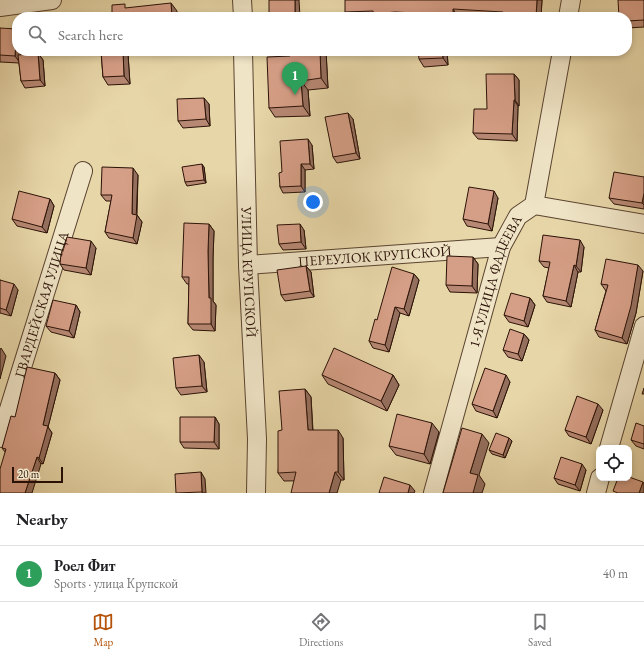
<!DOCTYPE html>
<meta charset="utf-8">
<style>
:root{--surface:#fff;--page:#f2f2f2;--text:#202124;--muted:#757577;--line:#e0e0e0;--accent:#b45309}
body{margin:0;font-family:"EB Garamond",serif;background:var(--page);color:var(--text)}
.controls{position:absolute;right:12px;bottom:12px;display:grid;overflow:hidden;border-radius:8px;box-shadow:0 2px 6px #0003}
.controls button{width:36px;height:36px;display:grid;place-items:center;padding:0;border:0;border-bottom:1px solid var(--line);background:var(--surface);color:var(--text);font:20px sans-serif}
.scale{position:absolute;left:12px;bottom:10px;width:51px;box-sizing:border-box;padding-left:4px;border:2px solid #2b1207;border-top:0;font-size:11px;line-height:14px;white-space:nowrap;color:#2b1207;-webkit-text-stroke:3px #efe4c6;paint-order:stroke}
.you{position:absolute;left:313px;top:202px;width:14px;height:14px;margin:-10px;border:3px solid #fff;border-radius:50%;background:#1a73e8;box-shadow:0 0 0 6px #1a73e833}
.badge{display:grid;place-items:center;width:26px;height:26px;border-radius:50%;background:var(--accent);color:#fff;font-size:13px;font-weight:700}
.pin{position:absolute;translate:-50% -33px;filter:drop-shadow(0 1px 2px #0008)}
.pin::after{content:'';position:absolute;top:21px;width:14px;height:12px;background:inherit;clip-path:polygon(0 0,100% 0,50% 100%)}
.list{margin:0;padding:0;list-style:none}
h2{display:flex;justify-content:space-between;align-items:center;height:52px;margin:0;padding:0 16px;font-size:17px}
h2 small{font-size:13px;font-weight:400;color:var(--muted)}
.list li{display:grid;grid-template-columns:26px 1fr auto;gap:12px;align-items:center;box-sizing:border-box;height:56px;padding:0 16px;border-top:1px solid var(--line)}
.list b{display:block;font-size:15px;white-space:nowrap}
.list p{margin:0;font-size:13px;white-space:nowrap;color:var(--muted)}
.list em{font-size:13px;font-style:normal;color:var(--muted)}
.icon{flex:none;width:22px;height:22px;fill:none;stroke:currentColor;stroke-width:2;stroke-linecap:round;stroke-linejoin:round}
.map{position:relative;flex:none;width:644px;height:493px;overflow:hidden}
.search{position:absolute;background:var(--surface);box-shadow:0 2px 6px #0003;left:12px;right:12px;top:12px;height:44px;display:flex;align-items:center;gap:10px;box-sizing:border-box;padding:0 14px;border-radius:16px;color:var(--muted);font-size:15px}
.sheet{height:108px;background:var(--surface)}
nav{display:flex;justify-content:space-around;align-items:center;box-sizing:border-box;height:56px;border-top:1px solid var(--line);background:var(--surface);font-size:11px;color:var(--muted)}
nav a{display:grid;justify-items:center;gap:2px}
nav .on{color:var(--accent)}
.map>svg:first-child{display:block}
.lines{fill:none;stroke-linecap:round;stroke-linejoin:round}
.street-casing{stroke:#5a432f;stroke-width:20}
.street{stroke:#efe4c6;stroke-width:18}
.wall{fill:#b78873;stroke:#2b1207}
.shaded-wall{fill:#956f5e;stroke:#2b1207}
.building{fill:#d59e86;stroke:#2b1207}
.labels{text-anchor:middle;stroke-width:3;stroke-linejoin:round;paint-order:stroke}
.street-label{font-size:14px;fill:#2b1207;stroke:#efe4c6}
</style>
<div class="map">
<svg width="644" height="493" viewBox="0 0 644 493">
<rect width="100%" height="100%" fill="#e7d6a8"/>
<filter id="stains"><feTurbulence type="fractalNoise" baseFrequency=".005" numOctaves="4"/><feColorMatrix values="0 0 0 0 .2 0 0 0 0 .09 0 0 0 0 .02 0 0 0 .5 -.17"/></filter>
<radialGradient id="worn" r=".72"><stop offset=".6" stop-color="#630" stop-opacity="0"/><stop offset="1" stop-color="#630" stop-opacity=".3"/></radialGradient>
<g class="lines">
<!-- street casing -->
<g class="street-casing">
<g id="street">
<path d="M242,0l1,17"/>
<path d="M0,7l52,-7"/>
<path d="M568,17l3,-17"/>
<path id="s1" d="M243,51l5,214 9,174 -1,54"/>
<path d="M534,205l110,19"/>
<path id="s2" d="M248,265l253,-18"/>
<path id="s3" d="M0,438l83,-267"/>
<path d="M609,448l35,-122"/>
<path id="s4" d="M433,493l68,-246 17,-31 16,-11 28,-154"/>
<path d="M596,493l4,-15"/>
</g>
</g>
<!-- street -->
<use href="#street" class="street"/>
</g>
<!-- wall -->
<path class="wall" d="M542,0l-1,17h-192l-4,-5z
M644,0v27l-17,1v-11z
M0,28l20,27 18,-2 5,7 2,26 -20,2 -4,-7 -2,-18 -19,-1z
M60,51h35l-34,1z
M101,51h32v2l-5,1 2,30 -22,1 -5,-8z
M290,51h36l2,37 -20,2 2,26 -35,1 -6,-9 21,-52z
M447,51l1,14 -24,2 -5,-8z
M514,74l5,6v26h-1l-1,35 -39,-2 -5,-6z
M209,104l1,22 -27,2 -5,-7z
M353,119l7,40 -23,4 -4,-6z
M312,145l2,24 -9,1v22l-22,1 -3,-6 2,-15z
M204,167l2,16 -19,3 -2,-4z
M138,175l-1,40 5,7 -5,22 -28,-6 -4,-6 6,-31h-5l-5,-6z
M644,177v32l-30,-5 -5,-6z
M498,198l-6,33 -25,-5 -4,-7z
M50,199l4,7 -7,27 -30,-7 -5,-7z
M209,224l5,7 -1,27v43l3,4 -1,26 -22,-1 -5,-6 1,-40h-2l-5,-7z
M304,230l2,19 -23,1 -4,-6z
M584,247l-3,25h-3l-7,35 -24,-5 -4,-6 6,-28 -5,-1 -5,-6z
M96,248l-5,27 -27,-5 -4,-6z
M473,257l5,7 -1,29 -27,-1 -4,-7z
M306,266l5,6 3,25 -29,4 -4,-6z
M643,271l-7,42 -9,31 -28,-7 -4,-7 11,-39 -5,-7z
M414,274l5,6 -10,36 -9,-3 -11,39 -16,-4 -4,-7 8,-21z
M0,280l18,10 -7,26 -11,-3z
M530,298l5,7 -7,22 -19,-5 -5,-7z
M76,305l4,7 -6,26 -23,-6 -5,-6z
M524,334l5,6 -7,21 -14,-4 -5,-7z
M204,362l3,30 -26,3 -5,-7z
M55,373l5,7 -12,47 4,6 -9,31 -38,-12 -3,-4 13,-31z
M322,375h71l6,10 -12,26 -59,-27z
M510,382l-13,36 -21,-7 -4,-7z
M305,389l6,8 2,33 30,8 1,42 -60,1 -6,-8 4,-43z
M603,410l-12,34 -22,-8 -4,-6z
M215,417l4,7v25l-35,-1 -4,-6z
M644,426v23l-8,-3 -5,-6z
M439,432l-9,32 -34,-9 -7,-9z
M512,441l-7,17 -13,-4 -3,-4z
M586,470l-6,21 -22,-7 -4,-6z"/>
<!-- shaded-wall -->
<path class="shaded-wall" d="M295,0h4l1,17h-5z
M537,0h5l-1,17h-5z
M171,3l6,8v6h-5z
M453,9l5,8h-4l-1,-2z
M17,34v17h4l-1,12 -5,-7z
M123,51h3l2,3 2,30 -6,-8z
M320,51h6l2,37 -7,-10z
M442,51h5l1,14 -5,-7z
M38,53l5,7 2,26 -5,-6z
M514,74l5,6v26l-4,-6z
M301,81l7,9 2,26 -7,-10z
M204,98l5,6 1,22 -4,-7z
M514,100l4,6 -1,35 -5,-7z
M348,113l5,6 7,40 -4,-6z
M308,139l4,6 2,24 -4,-5z
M202,164l2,3 2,16 -2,-3z
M301,164l4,6v22l-4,-6z
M133,168l5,7 -2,45 1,-5 5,7 -5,22 -4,-6 -1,-24z
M494,191l4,7 -6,33 -4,-7z
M644,193v12l-2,-2z
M50,199l4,7 -7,27 -5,-6z
M209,224l5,7 -1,27v43l3,4 -1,26 -4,-7 -2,-26 -1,-47z
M300,224l4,6 2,19 -5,-7z
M580,240l4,7 -3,25 -5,-6z
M91,241l5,7 -5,27 -5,-7z
M473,257l5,7 -1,29 -5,-7z
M574,265l4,7 -7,35 -5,-6z
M638,265l5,6 -7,42 -9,31 -5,-6z
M306,266l5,6 3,25 -4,-6z
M414,274l5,6 -10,36 -5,-7z
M14,284l4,6 -7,26 -5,-6z
M530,298l5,7 -7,22 -4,-6z
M76,305l4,7 -6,26 -5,-7z
M395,307l5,6 -11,39 -4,-7z
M524,334l5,6 -7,21 -4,-7z
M1,348l5,8 -6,23v-29z
M199,355l5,7 3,30 -5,-6z
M55,373l5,7 -12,47 4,6 -9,31 -4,-6 4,-33z
M393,375l6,10 -12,26 -6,-10z
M506,375l4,7 -13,36 -4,-7z
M305,389l6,8 2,41 -5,-8z
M598,404l5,6 -12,34 -5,-7z
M215,417l4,7v25l-5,-7z
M432,423l7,9 -9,32 -6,-10z
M338,430l5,8 1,42 -6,-8z
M482,434l7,9 -10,32 6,9 -3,9h-9l-3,-20z
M509,438l3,3 -7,17 -2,-3z
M37,457l4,7 -9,29h-7z
M582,464l4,6 -6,21 -5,-6z
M201,472l4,7 1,14h-4v-1z
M335,472l6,8 -4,13h-8z
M643,482l1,2v9h-5z
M410,485l5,6 -1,2h-6z"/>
<!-- building -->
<path class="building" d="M269,0h26v17h-26z
M345,0h192l-1,17h-33v-5l-50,-3v6l-13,-1v3h-24l-1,-4 -20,-1 -21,2 -1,-3 -28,1z
M618,0h26v20l-17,1v-4h-8z
M171,3l1,14h-60v-12l13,-1v4z
M75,14v3h-21v-2z
M0,28l17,1 -2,27 -15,-1z
M101,51h22l1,25 -21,1z
M290,51h30l1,27 -20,3 2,25 -34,2 -2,-51 23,-1z
M418,51h24l1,7 -24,1z
M38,53l2,27 -19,1 -3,-26z
M486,74h28l1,26h-1l-2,34 -39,-1 1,-24h13z
M204,98l2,21 -28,2 -1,-22z
M348,113l8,40 -23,4 -8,-40z
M308,139l2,25h-9v22l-21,1 -1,-14 3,-1 -2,-31z
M202,164l2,16 -19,2 -3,-15z
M102,167l31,1 -1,46 5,1 -4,23 -28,-6 7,-37h-11z
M614,172l30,5v16l-2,10 -33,-5z
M469,187l25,4 -6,33 -25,-5z
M19,191l31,8 -8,28 -30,-8z
M184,223l25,1 -1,27 1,47h2v26h-23l1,-47h-7z
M300,224l1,18 -22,2 -2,-19z
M543,235l37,5 -4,26 -2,-1 -8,36 -23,-5 7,-34 -11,-1z
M67,237l24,4 -5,27 -26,-4 1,-10z
M447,256l26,1 -1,29 -26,-1z
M606,259l32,6 -7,41 -9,32 -27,-8 13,-45 -7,-1z
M306,266l4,25 -29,4 -4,-25z
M392,267l22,7 -10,35 -9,-2 -10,38 -16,-4 6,-22 2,1z
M0,280l14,4 -8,26 -6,-2z
M511,293l19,5 -6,23 -20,-6z
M53,300l23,5 -7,26 -23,-5z
M510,329l14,5 -6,20 -15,-4z
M334,348l59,27 -12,26 -59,-26z
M199,355l3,31 -26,2 -3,-30z
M27,367l28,6 -12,52 5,1 -9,32 -2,-1 -12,36h-25v-24l6,-20 -4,-1 9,-32 4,1z
M485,368l21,7 -13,36 -21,-7z
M644,388v6h-2z
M305,389l3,41h30v42h-3l-6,21h-38l5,-21 -18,1v-42l4,-1 -3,-39z
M577,396l21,8 -12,33 -21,-7z
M397,414l35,9 -8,31 -35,-8z
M180,417h35l-1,25h-34z
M636,423l8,3v18l-13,-4z
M462,428l20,6 -12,39 8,2 -5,18h-30z
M496,433l13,5 -6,17 -14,-5z
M561,457l21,7 -7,21 -21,-7z
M201,472l1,20 -26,1 -1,-19z
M384,477l26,8 -2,8h-29z
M629,477l14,5 -4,11h-21l-5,-2 5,-13h11z"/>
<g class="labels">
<!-- street labels -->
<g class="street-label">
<text dy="5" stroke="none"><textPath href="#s2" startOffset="127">ПЕРЕУЛОК КРУПСКОЙ</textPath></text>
<text dy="5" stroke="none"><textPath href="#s1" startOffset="221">УЛИЦА КРУПСКОЙ</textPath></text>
<text dy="5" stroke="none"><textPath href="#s4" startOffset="221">1-Я УЛИЦА ФАДЕЕВА</textPath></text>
<text dy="5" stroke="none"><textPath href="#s3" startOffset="140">ГВАРДЕЙСКАЯ УЛИЦА</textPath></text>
</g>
</g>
<rect width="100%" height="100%" filter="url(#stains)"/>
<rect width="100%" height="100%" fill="url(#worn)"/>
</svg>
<div class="controls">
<button><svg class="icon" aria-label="locate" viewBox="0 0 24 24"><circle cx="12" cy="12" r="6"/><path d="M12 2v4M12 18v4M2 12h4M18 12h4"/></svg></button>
</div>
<div class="scale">20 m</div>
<div class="you"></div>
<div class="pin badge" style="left:295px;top:95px;background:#2e9e5b">1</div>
<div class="search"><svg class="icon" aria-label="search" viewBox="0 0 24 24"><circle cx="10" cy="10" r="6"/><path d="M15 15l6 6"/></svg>Search here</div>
</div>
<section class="sheet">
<h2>Nearby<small></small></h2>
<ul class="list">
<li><span class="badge" style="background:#2e9e5b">1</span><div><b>Роел Фит</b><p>Sports · улица Крупской</p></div><em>40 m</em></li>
</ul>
</section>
<nav>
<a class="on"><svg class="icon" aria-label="map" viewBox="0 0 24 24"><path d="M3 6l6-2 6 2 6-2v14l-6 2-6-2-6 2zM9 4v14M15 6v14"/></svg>Map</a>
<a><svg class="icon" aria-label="directions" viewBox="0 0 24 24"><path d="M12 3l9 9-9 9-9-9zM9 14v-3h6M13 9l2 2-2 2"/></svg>Directions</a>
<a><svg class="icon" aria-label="saved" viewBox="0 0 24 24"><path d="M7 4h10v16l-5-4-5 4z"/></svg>Saved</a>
</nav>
